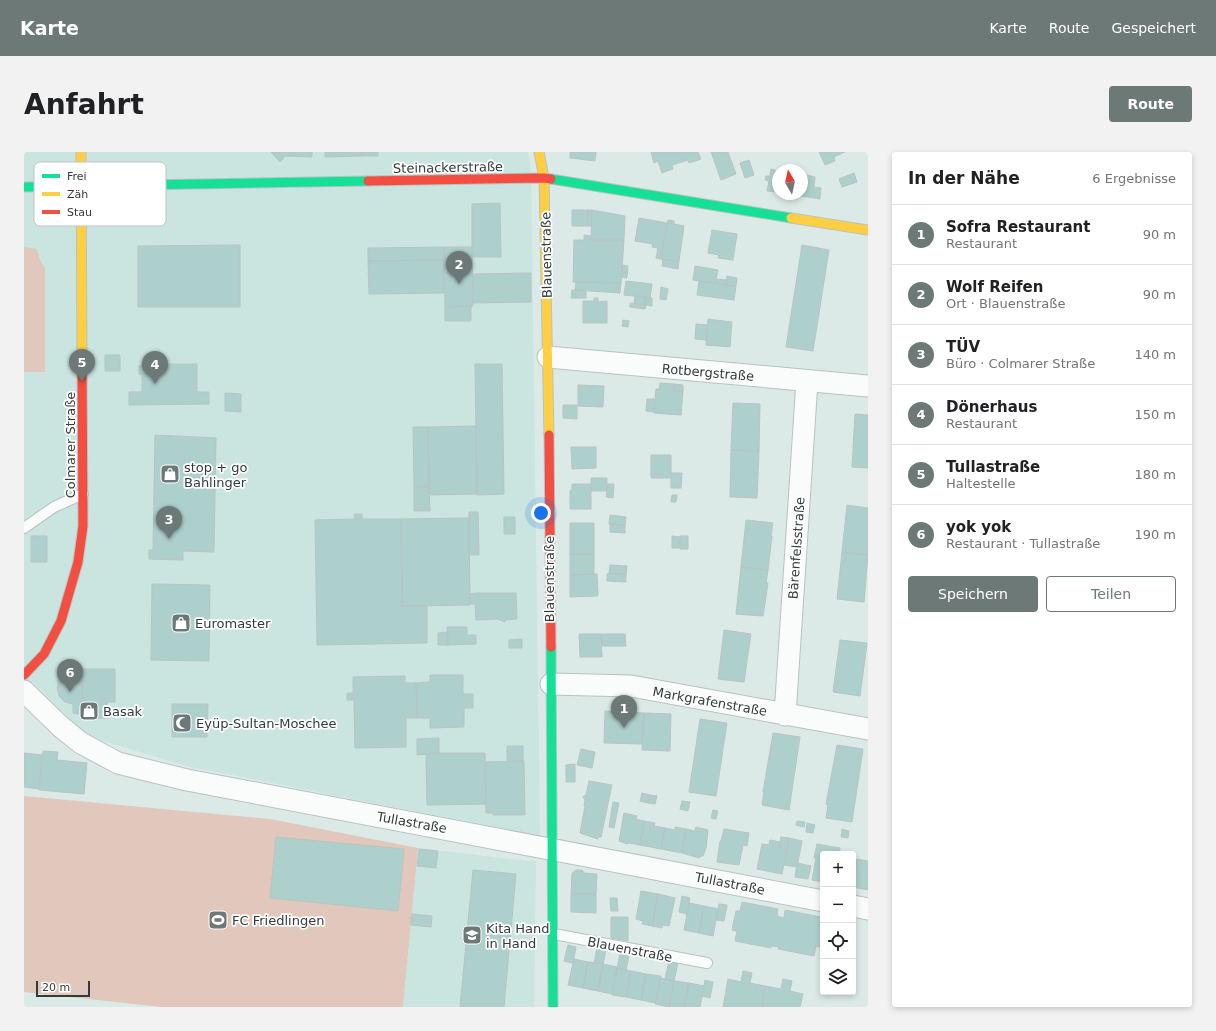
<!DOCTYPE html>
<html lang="de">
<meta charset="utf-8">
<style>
:root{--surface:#fff;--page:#f2f2f2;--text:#202124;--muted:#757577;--line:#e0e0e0;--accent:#6c7977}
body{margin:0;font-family:"DejaVu Sans",sans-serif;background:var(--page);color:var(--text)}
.controls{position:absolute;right:12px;bottom:12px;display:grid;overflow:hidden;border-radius:4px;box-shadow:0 2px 6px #0003}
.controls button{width:36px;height:36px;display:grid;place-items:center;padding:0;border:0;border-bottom:1px solid var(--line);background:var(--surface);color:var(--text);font:20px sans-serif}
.compass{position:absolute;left:748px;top:12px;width:36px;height:36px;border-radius:50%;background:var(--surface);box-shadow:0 2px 6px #0003;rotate:351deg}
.scale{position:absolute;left:12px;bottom:10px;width:54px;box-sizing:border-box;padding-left:4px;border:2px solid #313c3a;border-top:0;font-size:11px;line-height:14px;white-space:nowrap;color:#313c3a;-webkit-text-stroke:3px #fff;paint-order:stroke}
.you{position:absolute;left:517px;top:361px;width:14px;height:14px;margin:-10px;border:3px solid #fff;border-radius:50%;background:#1a73e8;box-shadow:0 0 0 6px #1a73e833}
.badge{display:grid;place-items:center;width:26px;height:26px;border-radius:50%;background:var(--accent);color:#fff;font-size:13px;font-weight:700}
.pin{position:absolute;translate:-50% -33px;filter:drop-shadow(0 1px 2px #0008)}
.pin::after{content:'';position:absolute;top:21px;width:14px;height:12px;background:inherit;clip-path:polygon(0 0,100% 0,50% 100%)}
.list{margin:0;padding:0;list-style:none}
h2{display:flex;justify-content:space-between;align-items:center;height:52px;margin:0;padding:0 16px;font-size:17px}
h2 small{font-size:13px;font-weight:400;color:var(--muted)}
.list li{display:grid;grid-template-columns:26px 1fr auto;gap:12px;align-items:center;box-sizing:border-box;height:60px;padding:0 16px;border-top:1px solid var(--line)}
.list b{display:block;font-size:15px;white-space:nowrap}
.list p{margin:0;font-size:13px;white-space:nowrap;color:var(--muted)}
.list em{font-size:13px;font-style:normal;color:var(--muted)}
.actions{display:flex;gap:8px;padding:12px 16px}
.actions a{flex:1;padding:9px 0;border:1px solid var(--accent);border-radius:4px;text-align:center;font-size:14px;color:var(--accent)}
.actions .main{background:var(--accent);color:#fff}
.icon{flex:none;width:22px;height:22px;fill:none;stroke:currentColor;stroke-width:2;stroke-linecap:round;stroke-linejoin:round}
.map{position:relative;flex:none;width:844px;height:855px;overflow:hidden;border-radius:4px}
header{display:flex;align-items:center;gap:24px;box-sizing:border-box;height:56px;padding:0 20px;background:var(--accent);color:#fff}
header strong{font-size:19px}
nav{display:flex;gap:22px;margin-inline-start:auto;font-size:14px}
.intro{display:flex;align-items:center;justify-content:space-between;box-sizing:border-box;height:96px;padding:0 24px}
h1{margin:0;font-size:28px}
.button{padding:10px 18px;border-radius:4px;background:var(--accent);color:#fff;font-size:14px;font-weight:700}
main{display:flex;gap:24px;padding:0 24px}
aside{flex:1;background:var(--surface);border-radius:4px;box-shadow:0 2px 6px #0003}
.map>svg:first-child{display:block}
.built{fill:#cae4e0}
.green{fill:#e1c7bc}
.building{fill:#aed0cc;stroke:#b9c4c2}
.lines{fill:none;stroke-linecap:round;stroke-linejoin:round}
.lane-casing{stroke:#b8c3c1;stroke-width:12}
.street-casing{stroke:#b8c3c1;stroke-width:23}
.fast-casing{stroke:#b8c3c1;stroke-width:11}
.slow-casing{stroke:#b8c3c1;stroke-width:11}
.jam-casing{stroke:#b8c3c1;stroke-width:11}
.lane{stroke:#fafcfb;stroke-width:10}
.street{stroke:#fafcfb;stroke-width:21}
.fast{stroke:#16e098;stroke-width:9}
.slow{stroke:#ffcf43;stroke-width:9}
.jam{stroke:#f24e42;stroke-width:9}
.labels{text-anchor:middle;stroke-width:3.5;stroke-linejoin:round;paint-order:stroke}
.street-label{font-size:13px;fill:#313c3a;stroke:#fff}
.poi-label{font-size:13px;fill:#313c3a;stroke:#fff;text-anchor:start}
.key{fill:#fff;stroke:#c1c4c4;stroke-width:1}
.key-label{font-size:11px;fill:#313c3a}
</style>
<header>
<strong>Karte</strong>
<nav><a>Karte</a><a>Route</a><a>Gespeichert</a></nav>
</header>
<div class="intro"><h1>Anfahrt</h1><a class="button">Route</a></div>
<main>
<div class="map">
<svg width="844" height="855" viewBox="0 0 844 855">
<rect width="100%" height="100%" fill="#dbe9e7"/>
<!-- built -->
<path class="built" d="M0,0h504l3,18 9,666 -354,-70 -99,-30 -54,-54 -9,8z
M394,696l118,14 -2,145h-131z"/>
<!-- green -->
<path class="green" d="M0,95l13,2 2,9 6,10v104h-21z
M0,644l246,23 148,29 -15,159h-241l-138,-15z"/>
<!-- building -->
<path class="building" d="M247,0h41v5l-27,-1 -5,6z
M301,0h37v4l-37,1z
M338,0h16v4h-16z
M546,0h26l-1,9 -25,-3z
M627,0h47l3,7 -12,4 -1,-3 -16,5 1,4 -11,4 -4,-12 -4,2z
M687,0h17l8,22 -15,6z
M795,0h26l-11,5 1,4 -10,4z
M725,8l5,15 -9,3 -5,-15z
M747,17l7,2v21l-11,-1 2,-10 -4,-1 1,-4h4z
M830,21l3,9 -15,5 -3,-8z
M778,22l13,3 -1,10 7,1 -1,11 -31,-5h13z
M476,51l1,54h-29v-53z
M548,58h16l-1,16h-15z
M564,58h4l-1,16h-4z
M568,58l33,6 -1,24h-33z
M615,66l28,5 -6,36 -5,-1 2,-10 -6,-1 1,-3 -18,-3z
M644,68l6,1v3l10,2 -5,35 -18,-2z
M688,78l25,4 -4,26 -15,-2 1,-3 -11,-2z
M560,83l7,1v4h33l-3,43 -48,-1 1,-42h10z
M216,93v62h-102v-61z
M778,93l27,5 -16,101 -27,-4z
M420,95h28l1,59 -28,1z
M420,95v13l-76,1v-13z
M639,107l16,2 -1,8 -16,-3z
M420,108v33l-75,1 -1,-33z
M598,113l6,1 -1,12 -6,-1z
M671,114l23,4 -3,13 -22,-3z
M507,121v29l-58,1v-29z
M703,124l10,2 -1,8 -10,-1z
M692,127l11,1 -1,5 -11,-2z
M602,129l26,3 -2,14 -26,-3z
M675,129l37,5 -2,14 -37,-5z
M552,130l45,1 -1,10 -45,-3z
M637,135l7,2 -2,11 -6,-1z
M548,138l14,1v7h-15z
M611,144l11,1 -1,8 -11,-2z
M622,145l6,1v8l-7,-1z
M570,146h4v4l9,-1v22h-24v-22h11z
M606,151l16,2 -1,4 -15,-2z
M447,154v15h-26v-14z
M684,167l24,3 -2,25 -24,-2z
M599,168l6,1 -1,6 -6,-1z
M672,172l11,1 -1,15 -11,-1z
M81,203h15v16h-15z
M118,212h55v28h12v12l-80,1v-13h13v-17l-3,-1v-8h3z
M451,212h27l2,130 -27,1z
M636,231l14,1v7h9l-2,24 -27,-2 2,-24h3z
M650,232l9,1v6h-9z
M554,233l26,1 -1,21 -25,-1z
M201,241l16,1v18l-16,-1z
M623,247h8l-1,13 -8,-1z
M709,251l27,1 -1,47 -28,-1z
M539,253h14v14l-14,-1z
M831,262l13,1v53l-16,-1z
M452,274l1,68 -48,1 -1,-68z
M389,275h15l1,60h-15z
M131,283l61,3 -2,114 -31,-1v9l-34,-1v-9h4z
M547,295h25v21l-24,1z
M707,298l28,1 -2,47 -27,-1z
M627,303h20v23h-20z
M647,321h11l-1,15h-10z
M567,326h16v13h-16z
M548,332h19v25h-21v-18l2,-1z
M584,332h6l-1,14 -7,-1z
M390,335h15l1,24h-16z
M648,343h5l-1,7h-5z
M823,353l21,3v47l-26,-3z
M445,360h9l1,43h-10z
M330,362h8v5h39l1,87h25v37l-110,2 -2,-125 40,-1z
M586,363l16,2 -1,8 -16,-1z
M480,365h11v17h-11z
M445,366l1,87 -68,1 -1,-87z
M722,368l27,3 -2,13h1l-4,34 -27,-3z
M546,371h24v31h-24z
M586,372l15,1v8l-15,-1z
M7,384h16v26h-16z
M648,384l8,1v11h-8z
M656,384h8v13h-8z
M818,400l26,3 -4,47 -27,-3z
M546,402h24v20l-24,1z
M586,413l17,1 -1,9 -17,-2z
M717,415l27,3 -2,13h2l-5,33 -27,-2z
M585,421l17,2v7l-19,-1v-7z
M573,422l1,22 -28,1v-22z
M128,432l58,1 -1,76 -58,-1z
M452,441h40l1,26 -12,1v2l-7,-3 -22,1 -1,-16h-5v-10z
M423,475h20v8h9v9l-28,1z
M700,478l27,4 -7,48 -26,-3z
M424,480v13h-10v-12z
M555,482h22l1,23h-22z
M577,482h24l1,12h-24z
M498,487v9h-13v-8z
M816,488l27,3 -7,53 -27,-4z
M58,517h33v33h-8l1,16h-26z
M406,523h33v19h10v14h-9v19l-34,1v-10h-13l-1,-35 14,-1z
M34,524h24v39l-9,-2v-9l-8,-2 -6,-6 -2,-9h1z
M381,524v7h11l1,35h-11v29l-51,1 -1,-48h-7v-7h6v-16z
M148,552h36l-1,33h-35z
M581,559l39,2 -2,31 -38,-1z
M620,561l27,1 -1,37 -28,-1z
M676,567l27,4 -11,73 -27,-4z
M749,581l27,4 -11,73 -27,-5 2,-13h-1z
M415,586v15l-22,2v-16z
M813,593l26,4 -11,73 -26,-4 2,-13 -2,-1z
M483,594h16v15l-16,1z
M557,597l14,3 -3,16 -15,-3z
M19,599l15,1 -1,8 30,3 -3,31 -45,-4z
M0,601l18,2 -3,34 -15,-2z
M402,601h59l1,51 -59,1z
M500,609l1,54h-32v-2h-7l-1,-51z
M551,612v18h-9v-17z
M565,629l23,4 -11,52h-3v2l-18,-6 5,-27h-1l1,-6 -2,-3 3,-2z
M618,641l8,2 -2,8 -8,-2z
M626,643l7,1 -2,8 -7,-1z
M658,649l8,1 -2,9 -8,-2z
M589,650l6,1 -5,25 -5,-1z
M689,658l5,1 -2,8 -5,-1z
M600,661l13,3 -1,3 8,2 -4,24 -11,-2 -2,1 -8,-3z
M620,669l11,2 -1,3 11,2 -4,21 -21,-4z
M773,669l8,1 -1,5 -8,-2z
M783,671l8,2 -2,8 -7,-1z
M651,675l11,2 -4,24 -21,-4 4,-21 10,2z
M672,675l12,3 -2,18 -3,8h-2l-2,2 -17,-5 4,-24 9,2z
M700,677l25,4 -2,13 -4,-1 -4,20 -22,-3 3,-21h1z
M818,677l7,2 -1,7 -7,-1z
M252,685l128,12 -6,62 -128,-13z
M757,685l8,1 -2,11 -8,-2z
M765,686l13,3 -5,26 -13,-2z
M746,688l10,2 -1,5 8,2 -5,25 -25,-5 5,-25 7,1z
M793,692l23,4 -1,6h-16v28l-11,-2 4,-22h-2z
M395,697l19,2 -2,17 -19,-2z
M833,707l11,2v29l-15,-3z
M773,711l14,3 -3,13 -13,-2z
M449,718l43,4 -12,133h-44z
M552,718h6l2,3 13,1 -1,20h-25l1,-21z
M617,739l17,3 -6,32 -10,-2 1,-3 -7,-2z
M547,742h25v19l-25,-1z
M634,742l17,4 -6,28 -7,-1v3l-10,-2z
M658,744l8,2 -3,16 -8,-2z
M586,746h7l1,13h-7z
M718,750l36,7 -1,7 7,2 1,-8 36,7 -2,10 4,1v2l-3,17 -4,-1 -2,10 -36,-7 1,-2 -8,-1v2l-36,-7 2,-10 -5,-1 4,-19h4z
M665,751l15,3 -5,27 -15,-3z
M695,752l8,1 -3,16 -8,-1z
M680,754l14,3 -5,27 -14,-3z
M388,762l20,2 -1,11 -20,-2z
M587,765h17v24l-17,-3z
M544,793l8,2 -3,16 -9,-2z
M573,796l9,2 -3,14 -9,-1z
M596,802l9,2 -3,14 -9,-2z
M550,807l14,3 -5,26 -15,-3z
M645,809l9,2 -4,18 -9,-2z
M564,810l15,2 -5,27 -15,-3z
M579,812l14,3 -5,27 -14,-3z
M593,816l14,3 -5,26 -14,-2z
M607,819l15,3 -5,26 -15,-3z
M719,819l9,2 -2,10 15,3 -3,21h-39l5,-28 13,3z
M622,822l15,2 -5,27 -15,-3z
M636,826l14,3 -5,26 -14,-3z
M759,827l9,2 -2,10 13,3 -3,13h-38l3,-21 16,3z
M681,828l8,2 -3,16 -8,-2z
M650,829l15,2 -5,24h-15z
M665,831l15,3 -4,21h-16z"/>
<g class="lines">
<!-- lane casing -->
<g class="lane-casing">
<path id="lane" d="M0,376l30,-21 29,-13
M530,782l153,29"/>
</g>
<!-- street casing -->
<g class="street-casing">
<path id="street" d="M524,205l320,29
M527,532l80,2 237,43
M0,539l37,36 20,16 37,20 69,17 636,121
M761,563l22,-334
M829,754l15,3"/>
</g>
<!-- fast casing -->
<g class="fast-casing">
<path id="fast" d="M527,27l240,39
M0,35l344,-6
M527,495l2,360"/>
</g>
<!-- slow casing -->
<g class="slow-casing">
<path id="slow" d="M57,0l1,212
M515,0l5,26 5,257
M767,66l77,12"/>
</g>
<!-- jam casing -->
<g class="jam-casing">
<path id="jam" d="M344,29l176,-3 7,1
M525,283l2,212
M0,523l20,-21 17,-33 17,-59 5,-36 -1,-162"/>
</g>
<!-- lane -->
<use href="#lane" class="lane"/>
<!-- street -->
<use href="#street" class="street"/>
<!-- fast -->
<use href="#fast" class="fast"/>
<!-- slow -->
<use href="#slow" class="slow"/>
<!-- jam -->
<use href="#jam" class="jam"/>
</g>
<!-- icons -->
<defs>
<g id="shop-square" transform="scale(1)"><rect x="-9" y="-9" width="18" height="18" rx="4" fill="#6c7977" stroke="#fff"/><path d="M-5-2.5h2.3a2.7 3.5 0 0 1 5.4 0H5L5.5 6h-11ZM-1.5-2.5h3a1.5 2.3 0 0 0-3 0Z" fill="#fff"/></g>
<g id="mosque-square" transform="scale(1)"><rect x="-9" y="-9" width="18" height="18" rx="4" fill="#6c7977" stroke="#fff"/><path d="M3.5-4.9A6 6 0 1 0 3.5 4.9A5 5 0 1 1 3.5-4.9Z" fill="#fff"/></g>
<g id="stadium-square" transform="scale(1)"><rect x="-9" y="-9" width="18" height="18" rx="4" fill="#6c7977" stroke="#fff"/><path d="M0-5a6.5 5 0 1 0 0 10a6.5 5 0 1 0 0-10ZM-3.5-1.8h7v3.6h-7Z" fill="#fff"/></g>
<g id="school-square" transform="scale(1)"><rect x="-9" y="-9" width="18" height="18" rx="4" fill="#6c7977" stroke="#fff"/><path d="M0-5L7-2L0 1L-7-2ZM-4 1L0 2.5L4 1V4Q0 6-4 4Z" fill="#fff"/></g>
</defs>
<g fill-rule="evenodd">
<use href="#shop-square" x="146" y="322"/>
<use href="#shop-square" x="157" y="471"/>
<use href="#shop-square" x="65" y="559"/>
<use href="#mosque-square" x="158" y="571"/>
<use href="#stadium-square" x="194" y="768"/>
<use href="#school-square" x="448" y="783"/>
</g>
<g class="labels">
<!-- street labels -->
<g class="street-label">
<text transform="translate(424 15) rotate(-1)" y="5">Steinackerstraße</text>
<text transform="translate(522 103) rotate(-91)" y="5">Blauenstraße</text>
<text transform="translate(684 220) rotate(5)" y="5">Rotbergstraße</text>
<text transform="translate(46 293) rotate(-90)" y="5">Colmarer Straße</text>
<text transform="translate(772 396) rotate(-86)" y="5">Bärenfelsstraße</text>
<text transform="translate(525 427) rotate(-90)" y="5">Blauenstraße</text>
<text transform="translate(686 549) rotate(10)" y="5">Markgrafenstraße</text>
<text transform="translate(388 670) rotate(10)" y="5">Tullastraße</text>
<text transform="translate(706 731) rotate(11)" y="5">Tullastraße</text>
<text transform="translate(606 797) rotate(11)" y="5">Blauenstraße</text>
</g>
<!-- poi labels -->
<g class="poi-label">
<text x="160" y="320">stop + go<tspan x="160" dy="15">Bahlinger</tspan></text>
<text x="171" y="476">Euromaster</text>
<text x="79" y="564">Basak</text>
<text x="172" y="576">Eyüp-Sultan-Moschee</text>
<text x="208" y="773">FC Friedlingen</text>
<text x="462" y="781">Kita Hand<tspan x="462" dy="15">in Hand</tspan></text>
</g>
</g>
<!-- legend -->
<rect x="10" y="10" width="132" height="64" rx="6" class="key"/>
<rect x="18" y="22" width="18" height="4" fill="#16e098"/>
<rect x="18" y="40" width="18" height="4" fill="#ffcf43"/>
<rect x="18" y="58" width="18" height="4" fill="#f24e42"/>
<g class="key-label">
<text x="43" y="28">Frei</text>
<text x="43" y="46">Zäh</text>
<text x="43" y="64">Stau</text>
</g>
</svg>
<div class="controls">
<button>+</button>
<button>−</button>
<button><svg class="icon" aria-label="locate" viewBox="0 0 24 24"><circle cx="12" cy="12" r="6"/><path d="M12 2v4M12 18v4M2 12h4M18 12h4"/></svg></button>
<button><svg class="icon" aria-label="layers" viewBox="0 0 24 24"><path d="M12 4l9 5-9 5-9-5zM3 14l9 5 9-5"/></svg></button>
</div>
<svg class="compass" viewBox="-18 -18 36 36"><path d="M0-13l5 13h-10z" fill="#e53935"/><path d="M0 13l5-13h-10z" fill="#757577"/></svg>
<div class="scale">20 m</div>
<div class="you"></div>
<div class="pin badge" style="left:600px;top:576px">1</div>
<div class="pin badge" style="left:435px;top:132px">2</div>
<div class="pin badge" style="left:145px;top:387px">3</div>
<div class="pin badge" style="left:131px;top:232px">4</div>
<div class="pin badge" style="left:58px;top:230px">5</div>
<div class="pin badge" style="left:46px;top:540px">6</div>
</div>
<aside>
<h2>In der Nähe<small>6 Ergebnisse</small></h2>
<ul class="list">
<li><span class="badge">1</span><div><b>Sofra Restaurant</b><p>Restaurant</p></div><em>90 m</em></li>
<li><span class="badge">2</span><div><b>Wolf Reifen</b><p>Ort · Blauenstraße</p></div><em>90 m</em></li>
<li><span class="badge">3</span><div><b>TÜV</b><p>Büro · Colmarer Straße</p></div><em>140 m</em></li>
<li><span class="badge">4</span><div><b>Dönerhaus</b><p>Restaurant</p></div><em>150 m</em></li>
<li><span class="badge">5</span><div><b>Tullastraße</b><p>Haltestelle</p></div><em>180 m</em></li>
<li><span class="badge">6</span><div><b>yok yok</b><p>Restaurant · Tullastraße</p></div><em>190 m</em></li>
</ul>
<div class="actions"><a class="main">Speichern</a><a>Teilen</a></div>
</aside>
</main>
